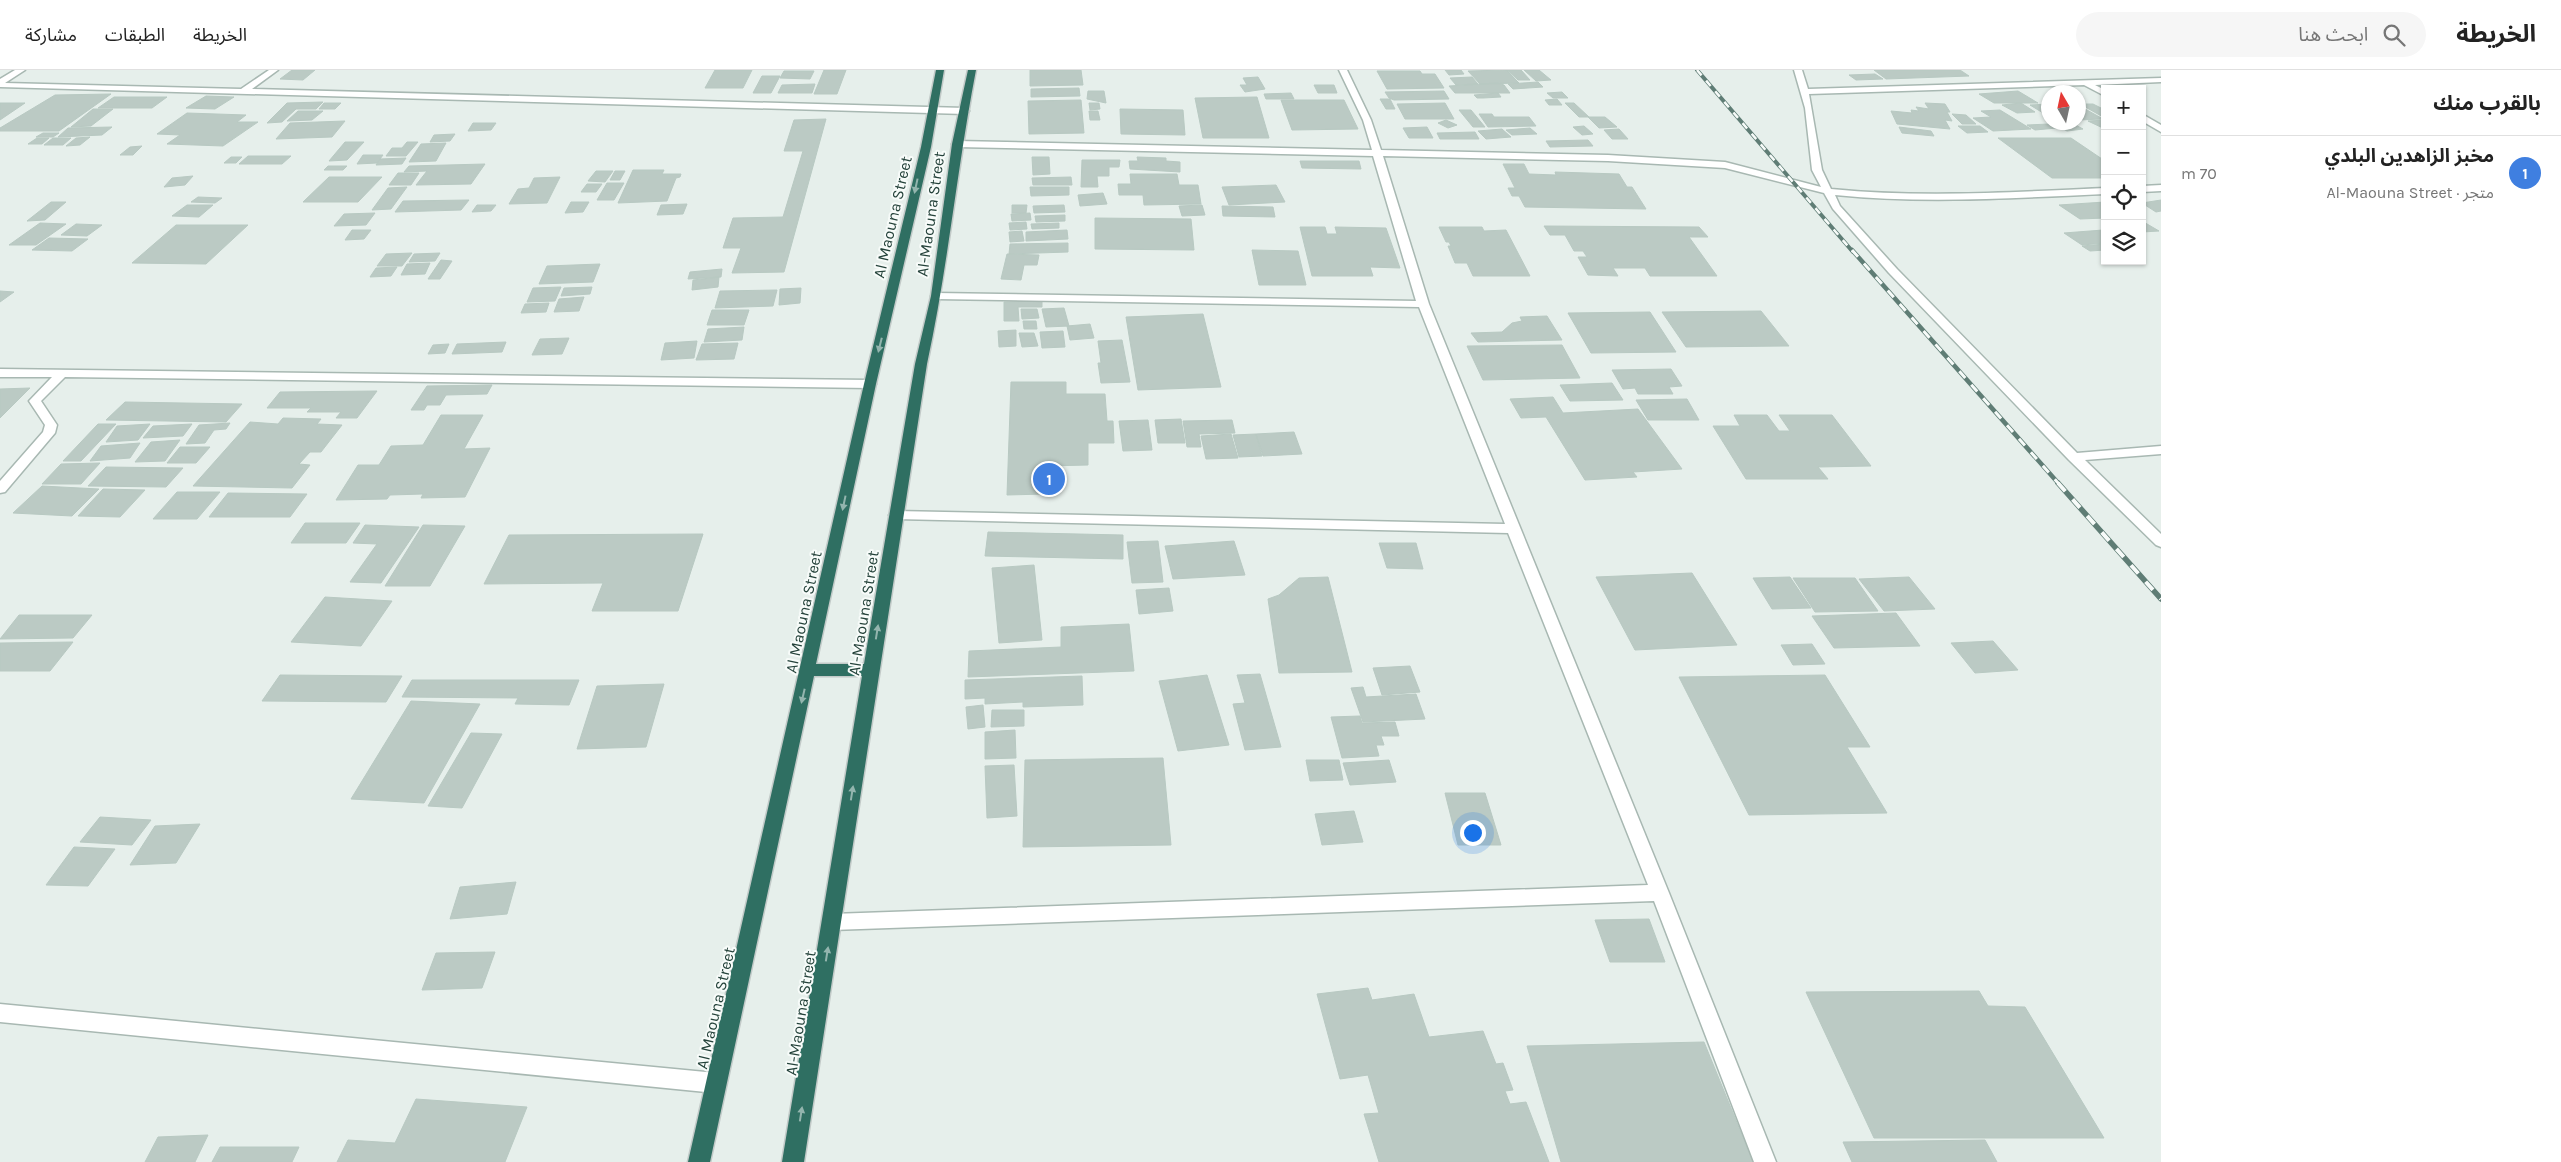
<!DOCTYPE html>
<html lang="ar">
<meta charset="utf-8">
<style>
:root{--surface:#fff;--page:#f6f6f6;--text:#222;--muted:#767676;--line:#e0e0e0;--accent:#ea580c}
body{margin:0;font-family:Karla,"Noto Sans Arabic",sans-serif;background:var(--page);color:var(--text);direction:rtl}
.controls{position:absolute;right:15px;top:15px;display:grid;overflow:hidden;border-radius:0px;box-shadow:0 1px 4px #0004}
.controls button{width:45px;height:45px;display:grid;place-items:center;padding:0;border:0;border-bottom:1px solid var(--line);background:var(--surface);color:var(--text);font:25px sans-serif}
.compass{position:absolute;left:2041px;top:15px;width:45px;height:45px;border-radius:50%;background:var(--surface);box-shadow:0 1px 4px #0004;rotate:351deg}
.you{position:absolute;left:1472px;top:762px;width:18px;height:18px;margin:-12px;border:4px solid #fff;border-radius:50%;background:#1a73e8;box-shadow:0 0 0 8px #1a73e833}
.badge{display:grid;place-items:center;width:32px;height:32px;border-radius:50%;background:var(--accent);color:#fff;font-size:16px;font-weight:700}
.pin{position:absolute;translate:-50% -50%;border:2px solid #fff;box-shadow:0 1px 5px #0006}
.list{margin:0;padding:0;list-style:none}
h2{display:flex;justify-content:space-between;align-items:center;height:65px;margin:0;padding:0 20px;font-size:21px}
h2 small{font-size:16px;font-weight:400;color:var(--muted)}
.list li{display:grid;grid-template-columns:32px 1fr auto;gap:15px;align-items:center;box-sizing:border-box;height:75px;padding:0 20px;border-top:1px solid var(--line)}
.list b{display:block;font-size:19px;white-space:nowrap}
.list p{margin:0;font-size:16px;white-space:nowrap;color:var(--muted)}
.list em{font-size:16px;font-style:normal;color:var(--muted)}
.icon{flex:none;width:28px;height:28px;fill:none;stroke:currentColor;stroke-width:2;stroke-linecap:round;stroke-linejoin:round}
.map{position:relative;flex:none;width:2161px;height:1092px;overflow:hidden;direction:ltr}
header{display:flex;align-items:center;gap:30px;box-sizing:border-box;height:70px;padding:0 25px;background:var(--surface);border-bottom:1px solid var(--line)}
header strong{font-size:24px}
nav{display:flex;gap:28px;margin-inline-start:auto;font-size:18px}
.search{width:350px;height:45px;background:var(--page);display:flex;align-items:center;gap:12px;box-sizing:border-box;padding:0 18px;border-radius:28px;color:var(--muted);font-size:19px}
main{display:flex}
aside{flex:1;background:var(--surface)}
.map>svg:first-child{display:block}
.building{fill:#bbcac4;stroke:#b8c9c2}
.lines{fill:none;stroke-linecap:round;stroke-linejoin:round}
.street-casing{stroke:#a8b8b2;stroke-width:3}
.highway-casing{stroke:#c2cac8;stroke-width:3}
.street{fill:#fff;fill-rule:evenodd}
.highway{fill:#2f6f62;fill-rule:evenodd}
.rail-far2-casing{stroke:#5f7d75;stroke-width:4}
.rail-far1-casing{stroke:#5f7d75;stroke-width:4.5}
.rail-casing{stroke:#5f7d75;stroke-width:5.5}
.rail-far2{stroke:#f7fbf9;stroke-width:2.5;stroke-dasharray:7;stroke-linecap:butt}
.rail-far1{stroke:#f7fbf9;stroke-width:3;stroke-dasharray:9;stroke-linecap:butt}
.rail{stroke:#f7fbf9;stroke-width:4;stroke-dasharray:11;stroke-linecap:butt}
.oneway{fill:#93b5ae}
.labels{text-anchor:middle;stroke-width:4;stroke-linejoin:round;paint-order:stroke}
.street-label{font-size:16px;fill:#24423a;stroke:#f7fbf9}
</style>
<header>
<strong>الخريطة</strong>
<div class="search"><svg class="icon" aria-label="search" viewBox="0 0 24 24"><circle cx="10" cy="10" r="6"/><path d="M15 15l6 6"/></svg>ابحث هنا</div>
<nav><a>الخريطة</a><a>الطبقات</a><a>مشاركة</a></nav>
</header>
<main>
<aside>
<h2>بالقرب منك<small></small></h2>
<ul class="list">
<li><span class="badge" style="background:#3f7fe0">1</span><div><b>مخبز الزاهدين البلدي</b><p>متجر · Al-Maouna Street</p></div><em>70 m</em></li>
</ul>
</aside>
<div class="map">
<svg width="2161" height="1092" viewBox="0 0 2161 1092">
<rect width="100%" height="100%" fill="#e6efeb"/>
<!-- building -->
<path class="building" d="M292,0h23l-12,10 -23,-1z
M715,0h37l-9,18h-38z
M824,0h22l-9,24h-23z
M1030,0h51l2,15 -53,1z
M1445,0h16l3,4 -15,1z
M1506,0l13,13 -39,1 -12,-13z
M1507,0h14l9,10h-12z
M1524,0h15l12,10 -15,1z
M1874,0h86l9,6 -83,3z
M784,1h30l-4,8 -30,-1z
M1377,1h43l2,3h13l9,14 -57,1z
M1875,4l8,5 -27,1 -7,-5z
M762,6h18l-9,17h-18z
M1258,7l7,12 -20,3 -5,-7h7l-4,-7z
M1472,7l6,7 -22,1 -6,-7z
M1538,12l5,5 -30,2 -5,-5z
M1497,13l7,2 6,8h-55l-6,-7z
M815,14l-3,9h-34l4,-8z
M1314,15h20l3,8h-19z
M1079,18l1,8 -49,1v-8z
M1088,21h16l2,12 -19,-4z
M1444,21l5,8 -55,1 -5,-2 -4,-6z
M2018,21l20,12h-44l-15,-9z
M1562,22l6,6h-15l-6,-5z
M1291,23l3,6h-28l-2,-5z
M1498,23l3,4 -18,1h-6l-3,-3z
M111,24l-52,37h-59v-3l55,-33z
M206,26l28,1 -19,12 -29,-1z
M114,27h53l-15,11h-54z
M1257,27l12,41h-66l-8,-40z
M1380,29h10l5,10h-9z
M1557,29l5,6h-13l-4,-5z
M1081,30l3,33 -55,1 -1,-33z
M1281,30h63l14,29 -66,1z
M323,32l-7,7h-20l-14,13 -15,1 20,-20z
M0,33h25l-25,17z
M324,33h17l-6,6h-16z
M1089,33h10l1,6 -10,1z
M1445,33l9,16h-49l-8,-15z
M1565,33h9l15,14h-10z
M1925,33l20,1 5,8h-3l5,9 -7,-1 5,9 -53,-5 -6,-13 21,2 -1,-3 8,1 -3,-4 13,2z
M2021,33l14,9 -18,1 -15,-8z
M2048,34v12l-18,-11z
M2080,34h13l12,6v8z
M2078,35l25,14 -25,1z
M93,39h20l-22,17 -20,1z
M1120,39l63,1 2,25 -64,-1z
M1459,40h12l14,17h-12z
M2000,40l31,19 -38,2 -20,-13 18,-1 -10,-6z
M298,41h25l-11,9 -25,1z
M1089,41h9l2,9h-10z
M187,43l59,2 -9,7h21l-35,24 -56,-2 13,-9 -23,-1z
M1479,44h13l2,3h35l7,9 -48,1z
M1952,44l14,1 10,9h-14z
M1588,47h17l12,10 -18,1z
M826,49l-42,153 -52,1 9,-25h-18l10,-30 50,-1 20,-66h-19l10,-31z
M1446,50l11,5 -9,3 -10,-5z
M2105,50v9l-17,-8z
M345,51l-13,16 -56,2 14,-16z
M473,53h23l-5,7 -23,1z
M2072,53l11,6 -16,2 -11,-6z
M2049,54l8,4 -22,2 -8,-5z
M1584,56l9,8 -11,1 -9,-8z
M1958,56h22l8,6 -21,1z
M112,57l-10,8 -44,2 10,-9z
M1427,57l6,11h-24l-6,-10z
M1899,57l32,4 3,5 -32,-3z
M1530,58l7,6 -25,1 -6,-5z
M1502,59l9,8 -25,2 -8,-8z
M1619,59l9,10h-16l-8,-9z
M1475,62l4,7h-39l-3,-6z
M43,63h16l-6,4h-17z
M455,64l-5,7 -20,1 4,-7z
M90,67l-10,8 -14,1 10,-8z
M37,68h12l-7,6h-14z
M53,68h18l-8,7h-19z
M1998,68h73l34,23v17h-53z
M1588,70l5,6 -43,1 -4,-6z
M345,72h19l-17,18 -18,1z
M407,72h11l-12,14h-20l6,-8h10z
M446,73l-10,18 -27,1 12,-18z
M142,76l-9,9h-13l10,-8z
M363,85h20l-6,8 -20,1z
M248,86h43l-9,8h-43z
M231,87h11l-6,6h-12z
M1032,87h17l1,17 -17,1z
M1137,87l29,1v3l14,1v10l-50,-3 -1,-8h9z
M406,88l-4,6 -26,1 4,-6z
M1082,90h38l-1,7h-10v9h-12l1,11h-17z
M1300,91h59l2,8 -59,-1z
M485,94l-14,20 -55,1 11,-14 -23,1 5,-6z
M1503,94h21l5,10 27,1 -1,-3 64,2 8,13h5l14,22 -121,-2 -6,-11h-7l-4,-8h7z
M328,96h19l-4,4h-19z
M633,100h31l-2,4h19l-1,3 -4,1 -9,23 -49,2z
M596,101h17l-8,11 -17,-1z
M615,101h10l-5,9h-10z
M398,103h21l-8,12h-22z
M1130,104h47l2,11h19l3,19 -57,1 -1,-10h-24l-1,-11h13z
M193,106l-8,9 -21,2 8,-9z
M329,107h53l-24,25h-55z
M560,107l-13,26 -38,1 9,-15 11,-1 5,-10z
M1071,107l1,8h-39l-1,-7z
M607,113h17l-10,17h-17z
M587,114h15l-6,8h-15z
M1276,115l9,17 -56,3 -7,-18z
M407,117l-16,22 -19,1 16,-22z
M1030,117h39v8l-38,1z
M1103,123l4,11 -27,2 -2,-11z
M198,127l24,1 -7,5 -24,-1z
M469,130l-8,10 -66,2 8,-11z
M2161,130v11l-5,1 -14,-9z
M51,132h15l-21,18 -18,1z
M571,132h18l-6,10 -18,1z
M2105,132v16l-25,1 -21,-14z
M687,134l-4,10 -26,1 4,-10z
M187,135h26l-14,12 -27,-1z
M477,135h19l-5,6 -19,1z
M1012,135h15l-1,8h-14z
M1064,135l1,7 -31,1 -1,-7z
M1202,135l3,10 -23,1 -3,-10z
M1222,136l51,1 2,10 -52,-1z
M375,143l-9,12 -32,1 10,-12z
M1030,143l1,7 -19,1 -1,-7z
M1065,145v6l-29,1 -1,-6z
M1095,148l96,1 3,31 -99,-1z
M2142,151l17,10 -17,1z
M1026,152l1,7 -17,1 -1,-7z
M40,153l26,1 -30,21h-27z
M1059,153v5l-27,1 -1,-5z
M76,154l26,1 -15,11 -26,-1z
M176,155h72l-42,39 -74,-1z
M1544,156l155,1 9,10h-19l28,39h-67l-5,-8h-32l5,8 -30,-1 -10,-18h9l-4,-6h-9l-9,-16h-15z
M1300,157h25l2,7h10l-2,-7 51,1 14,40 -30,-1 3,9h-61z
M1439,157h43l2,4 22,-1 24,46h-57l-6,-13h-12l-7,-17h3l-2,-4h-3z
M352,160h19l-7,9 -19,1z
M1067,160l1,9 -42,2v-9z
M2103,160l2,1v12l-23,2 -18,-12z
M1022,161l2,10 -14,1 -1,-10z
M49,168l39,1 -16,12 -40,-1z
M1068,173v9l-59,2 1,-10z
M2105,174v6l-15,1 -8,-5z
M1252,180l46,1 8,34h-47z
M412,183l-10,13h-25l9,-12z
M440,183l-5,8 -26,1 5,-8z
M1007,184l32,1 -2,10h-13l-3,15 -20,-1z
M441,190l11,1 -12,18h-12z
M430,193l-5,11 -24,1 6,-11z
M600,194l-7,18 -54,2 8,-18z
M397,197l-6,9 -21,1 6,-9z
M722,199l-1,8 -33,2 2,-7z
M719,207l-1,10 -26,3 1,-10z
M561,217l-6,14 -28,1 6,-14z
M592,217l-2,7 -29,2 3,-8z
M801,218l-1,15 -21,2 1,-16z
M777,220l-4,16 -58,2 5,-17z
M0,221l14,1 -14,10z
M584,227l-5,14 -25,1 5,-13z
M1042,231v6h-24l1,14h-15v-19z
M549,233l-3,9 -25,1 4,-9z
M1064,238l5,18 -23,1 -4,-18z
M1021,239h16l2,9 -17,1z
M712,240h37l-5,15h-37z
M1761,241l28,35 -103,1 -24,-35z
M1650,242l26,40 -85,1 -23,-40z
M1203,244l18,73 -83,3 -12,-73z
M1547,246l15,24 -84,2 -7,-9 31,-1 10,-9 10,-2 -2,-4z
M1023,251h13l1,8h-13z
M1090,254l4,14 -24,2 -3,-14z
M744,257l-2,13 -38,2 4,-13z
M1016,260v16l-17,1 -1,-16z
M1063,261l2,16 -23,1 -2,-16z
M1019,263h15l4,13 -16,1z
M569,268l-7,16 -30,1 8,-16z
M1122,270l8,42 -29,1 -3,-20h3l-3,-22z
M697,271l-3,17 -33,2 4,-17z
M506,272l-4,10 -50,2 5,-10z
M738,273l-4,16 -38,1 6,-16z
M449,274l-4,9 -17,1 5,-9z
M1562,275l18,33 -97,2 -16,-34z
M1671,299l11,17 -13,1 4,7h-35l-3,-6 -12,1 -11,-19z
M1011,312h55v12h39l2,27h6l1,22h-26v22l-42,1 -1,28 -38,1z
M1612,313l11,17 -53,1 -10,-16z
M492,315l-5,9 -41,1 -6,10h-13l-3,5h-13l16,-24z
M30,318l-30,30v-29z
M377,321l-20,27h-21l5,-6h-34l4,-4h-44l13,-16z
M1553,327l10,16 75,-4 44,60 -49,3 4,5 -52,3 -39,-63 -25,1 -11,-19z
M1687,329l12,21h-51l-12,-20z
M125,332l117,2 -16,18 -120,-2z
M441,345h42l-19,34 26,-1 -25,49 -44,1 2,-4 -33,1 -3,4 -51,1 22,-35h21l12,-19 32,-1z
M1734,345h33l12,16h11l-11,-16h53l39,51 -53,1 10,12h-82l-33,-53h27z
M283,348l38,1 -4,5 25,1 -21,27h-11l-11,12 11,1 -18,23 -99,-2 57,-64 28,2z
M1181,349l4,24h-27l-3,-23z
M1148,350l4,30 -29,1 -4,-30z
M1232,350l3,13 -36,1 2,13h-14l-4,-26z
M230,353l-4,6 -12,1 -9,13 -19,1 13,-19z
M98,354h18l-35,37h-18z
M150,354l-12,16 -32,2 11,-16z
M192,354l-9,12 -40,2 10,-12z
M1294,362l8,22 -39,2 -7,-22z
M1231,364l7,24 -32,1 -5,-23z
M1256,364l6,22 -23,1 -6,-22z
M180,370l-15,21 -30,1 16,-20z
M140,373l-10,15 -40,3 11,-15z
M180,377h30l-14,16h-29z
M100,393l-19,21h-39l19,-20z
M106,397l77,1 -17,19 -78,-1z
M42,416l57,3 -27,27 -59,-3z
M103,419l42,1 -25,27 -42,-1z
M177,422h43l-23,27h-44z
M228,423l79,1 -17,23h-81z
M305,453h55l-14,20h-55z
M365,455l54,2 -38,56 -31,-1 27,-38 -24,-1z
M423,455l42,1 -35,60h-45z
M988,462l135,3v24l-138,-3z
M703,464l-25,77h-86l11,-28 -119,1 25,-49z
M1158,471l5,41 -31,1 -5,-41z
M1234,471l11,34 -72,4 -8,-33z
M1379,473h37l7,26 -36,-1z
M1034,495l8,75 -43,3 -7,-75z
M1692,503l45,72 -102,5 -39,-73z
M1328,507l24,95 -73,1 -11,-74 11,-4 20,-17z
M1790,507l21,31 -39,1 -19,-31z
M1909,507l26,32 -51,2 -25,-32z
M1793,508h62l23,33 -63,1z
M1169,518l4,23 -34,3 -3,-24z
M325,527l67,4 -31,45 -70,-4z
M1896,543l24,33 -86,2 -22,-32z
M19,545h73l-19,23 -73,1z
M1129,554l5,47 -166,6 1,-26 92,-4v-20z
M1993,571l25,29 -43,3 -24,-30z
M73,572l-23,29h-50v-28z
M1812,574l13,20 -32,1 -12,-20z
M1410,596l10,26 -38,3 -9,-27z
M1260,604l21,73 -36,3 -12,-46 12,-1 -8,-28z
M280,605l122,1 -16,26 -124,-1z
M1207,605l22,70 -51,6 -19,-70z
M1825,605l45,72h-23l40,66 -138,2 -70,-138z
M1082,606l1,29 -60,2v-5l-38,2v-6l-20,1v-19z
M412,610h167l-10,25 -54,-1 3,-6 -116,-1z
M664,614l-18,63 -69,2 20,-63z
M1363,617l3,10 50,-3 9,25 -62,3 -12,-34z
M411,631l69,3 -56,99 -73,-4z
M983,635l2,22 -17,2 -2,-22z
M992,640h32v16l-33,1z
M1360,646l2,7 33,-1 4,14h-18l3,9h-8l3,11 -37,2 -11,-41z
M1015,660l1,28 -31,1v-27z
M471,663l31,1 -40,74 -34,-2z
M1163,688l8,87 -148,2 2,-87z
M1306,690h33l4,20 -33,1z
M1389,690l7,22 -46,3 -7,-22z
M1014,695l3,51 -30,2 -2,-52z
M1445,723h40l16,52h-43z
M1354,741l9,31 -41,3 -7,-31z
M100,747l51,3 -19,25 -52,-3z
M200,754l-24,39 -46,2 25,-39z
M74,777l41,2 -27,37 -42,-1z
M516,812l-9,32 -57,5 10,-32z
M1649,849l16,43h-55l-15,-42z
M495,882l-13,36 -60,2 14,-37z
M1368,918l4,12 42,-6 15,43 54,-6 13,33 7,-1 10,27 -8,1 5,13 16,-2 23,60h-170l-15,-48 15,-1 -11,-38 -28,4 -23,-85z
M1979,921l9,15 37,1 79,131h-230l-68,-146z
M1704,972l49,120h-192l-34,-116z
M416,1029l111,8 -22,55h-168l11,-22 47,3z
M208,1065l-13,27h-50l13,-25z
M1985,1070l12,22h-145l-9,-20z
M220,1077h79l-7,15h-80z"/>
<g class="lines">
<!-- street casing -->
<g class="street-casing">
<path id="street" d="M15,0h10l-20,13 236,6 28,-19h9l-26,19 713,19 4,3 -4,3 -965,-27v-8z
M1339,0h8l24,50 10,30 227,5 117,7 96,25 -9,-17 -7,-62 -11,-38h8l6,19 353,-11v4l-66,3 10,5v6l-21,-11 -275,9 13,76 9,19c91,9 183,3 274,-1v6c-90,4 -181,10 -270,1l5,11 57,63 180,184 84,-7v8l-76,6 76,74v13l-5,-2 -87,-85 -180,-187 -56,-64 -9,-16 -99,-25 -117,-7 -225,-5 46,148 240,589 107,269h-22l-100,-261 -822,29 -7,-2 -2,-6 2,-6 7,-2 816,-29 -140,-352 -612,-14 -7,-4 7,-4 609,13 -86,-217 -483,-8 -5,-3 5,-3 480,8 -43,-145 -416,-9 -5,-3 5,-3 415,9 -9,-30z
M2142,44l19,11v7l-19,-11z
M2161,115v6l-19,1v-6z
M0,299l870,11 6,4 -6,4 -805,-11 -24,24 16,24 -2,8 -50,59 -5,1v-12l43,-49 2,-7 -16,-24 23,-24h-52z
M0,934l716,69 7,3 3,7 -3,7 -7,3 -716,-71z"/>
</g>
<!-- highway casing -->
<g class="highway-casing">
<path id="highway" d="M936,0h8l-13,77 -55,237 -60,280h48l51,-300 16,-68 21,-152 16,-74h8c-19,98 -28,197 -49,294l-123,798h-22l80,-486h-48l-104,486h-22l176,-778 57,-237z"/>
</g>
<!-- street -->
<use href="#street" class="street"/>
<!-- highway -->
<use href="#highway" class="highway"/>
<!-- rail-far2 casing -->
<g class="rail-far2-casing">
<path id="rail-far2" d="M1697,0l156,182"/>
</g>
<!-- rail-far1 casing -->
<g class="rail-far1-casing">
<path id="rail-far1" d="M1852,180l207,234"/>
</g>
<!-- rail casing -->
<g class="rail-casing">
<path id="rail" d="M2058,413l103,116"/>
</g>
<!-- rail-far2 -->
<use href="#rail-far2" class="rail-far2"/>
<!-- rail-far1 -->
<use href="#rail-far1" class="rail-far1"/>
<!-- rail -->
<use href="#rail" class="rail"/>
</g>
<!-- one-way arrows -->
<defs><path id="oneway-solid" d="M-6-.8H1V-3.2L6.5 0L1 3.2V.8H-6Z" transform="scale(1.25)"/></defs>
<g class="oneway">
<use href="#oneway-solid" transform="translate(916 116) rotate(102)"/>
<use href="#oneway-solid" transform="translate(880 275) rotate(104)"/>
<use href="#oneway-solid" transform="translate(844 433) rotate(102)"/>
<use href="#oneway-solid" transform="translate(877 562) rotate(-81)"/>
<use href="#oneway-solid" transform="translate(803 626) rotate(103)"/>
<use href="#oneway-solid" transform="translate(852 723) rotate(-81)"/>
<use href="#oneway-solid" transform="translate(827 884) rotate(-81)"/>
<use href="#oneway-solid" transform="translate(801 1044) rotate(-81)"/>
</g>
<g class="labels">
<!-- street labels -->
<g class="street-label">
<text transform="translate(930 144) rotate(-82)" y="6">Al-Maouna Street</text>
<text transform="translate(892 147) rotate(-77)" y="6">Al Maouna Street</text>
<text transform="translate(803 542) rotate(-78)" y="6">Al Maouna Street</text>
<text transform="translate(863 543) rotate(-81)" y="6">Al-Maouna Street</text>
<text transform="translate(715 938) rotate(-77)" y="6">Al Maouna Street</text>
<text transform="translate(800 943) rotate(-81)" y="6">Al-Maouna Street</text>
</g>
</g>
</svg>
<div class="controls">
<button>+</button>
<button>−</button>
<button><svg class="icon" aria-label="locate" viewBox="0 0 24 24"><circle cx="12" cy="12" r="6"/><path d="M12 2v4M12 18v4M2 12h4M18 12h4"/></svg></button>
<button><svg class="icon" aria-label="layers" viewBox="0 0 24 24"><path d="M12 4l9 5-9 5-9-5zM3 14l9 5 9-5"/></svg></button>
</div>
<svg class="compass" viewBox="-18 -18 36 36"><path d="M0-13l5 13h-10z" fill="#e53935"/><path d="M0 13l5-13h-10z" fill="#767676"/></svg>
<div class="you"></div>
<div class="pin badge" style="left:1049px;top:409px;background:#3f7fe0">1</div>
</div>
</main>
